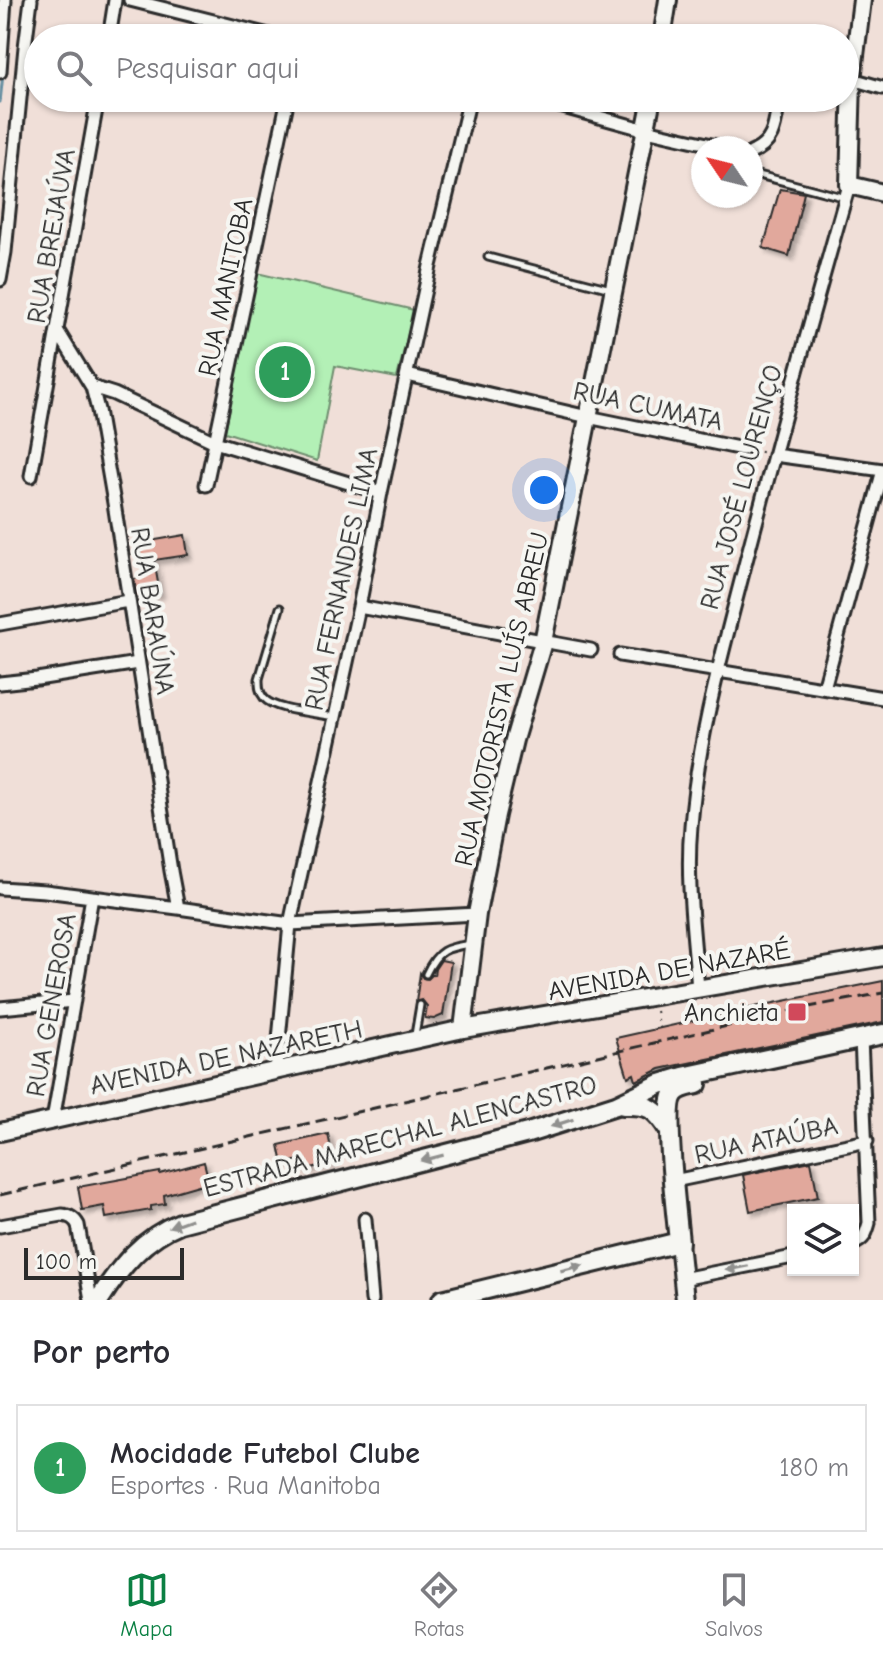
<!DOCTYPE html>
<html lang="pt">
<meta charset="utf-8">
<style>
:root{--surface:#fff;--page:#f2f2f3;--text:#2b2b33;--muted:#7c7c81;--line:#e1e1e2;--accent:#0b8043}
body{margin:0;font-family:"Comic Neue",sans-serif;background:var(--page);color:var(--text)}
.controls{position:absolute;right:24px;bottom:24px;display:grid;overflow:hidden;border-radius:0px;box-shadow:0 2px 6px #0004}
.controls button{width:72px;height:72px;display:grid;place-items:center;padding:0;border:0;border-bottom:2px solid var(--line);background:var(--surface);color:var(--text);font:40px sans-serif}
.compass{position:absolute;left:691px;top:136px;width:72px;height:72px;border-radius:50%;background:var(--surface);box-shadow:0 2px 6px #0004;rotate:305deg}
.scale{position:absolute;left:24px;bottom:20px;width:160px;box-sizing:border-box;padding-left:8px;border:4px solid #2b2b2b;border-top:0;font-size:22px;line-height:28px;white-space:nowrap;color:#2b2b2b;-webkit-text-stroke:6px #f6f6f2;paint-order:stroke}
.you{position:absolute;left:544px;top:490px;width:28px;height:28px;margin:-20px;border:6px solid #fff;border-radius:50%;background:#1a73e8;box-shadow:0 0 0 12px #1a73e833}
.badge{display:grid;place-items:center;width:52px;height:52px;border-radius:50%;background:var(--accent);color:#fff;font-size:26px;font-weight:700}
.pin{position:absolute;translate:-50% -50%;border:4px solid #fff;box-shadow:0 2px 8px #0006}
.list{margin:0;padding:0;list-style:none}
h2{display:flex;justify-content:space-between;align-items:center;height:104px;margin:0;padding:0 32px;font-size:34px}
h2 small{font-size:26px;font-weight:400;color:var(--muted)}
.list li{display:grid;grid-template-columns:52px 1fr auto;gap:24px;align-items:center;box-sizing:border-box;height:128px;margin:0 16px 16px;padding:0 16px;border:2px solid var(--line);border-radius:0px}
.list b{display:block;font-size:30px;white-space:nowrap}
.list p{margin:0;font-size:26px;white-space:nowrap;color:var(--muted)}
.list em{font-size:26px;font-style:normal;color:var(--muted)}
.icon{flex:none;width:44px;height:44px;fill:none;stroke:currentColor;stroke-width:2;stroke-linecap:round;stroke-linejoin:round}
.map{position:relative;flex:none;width:883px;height:1300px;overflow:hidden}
.search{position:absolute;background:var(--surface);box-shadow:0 2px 6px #0004;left:24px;right:24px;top:24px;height:88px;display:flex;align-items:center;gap:20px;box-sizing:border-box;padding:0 28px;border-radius:44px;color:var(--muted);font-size:30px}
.sheet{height:248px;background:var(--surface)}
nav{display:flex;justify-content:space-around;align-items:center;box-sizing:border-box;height:112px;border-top:2px solid var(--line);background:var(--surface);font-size:22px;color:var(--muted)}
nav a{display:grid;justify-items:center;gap:4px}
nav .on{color:var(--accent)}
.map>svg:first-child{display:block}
.green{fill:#b3f0b6;stroke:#6f8e70;stroke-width:2}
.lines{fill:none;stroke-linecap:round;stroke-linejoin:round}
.stream{stroke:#6790a2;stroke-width:3}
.building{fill:#e1a89c;stroke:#2b2b2b;stroke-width:2;filter:url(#shadow)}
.lane-casing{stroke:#2b2b2b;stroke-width:11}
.street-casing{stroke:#2b2b2b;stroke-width:17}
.secondary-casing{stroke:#2b2b2b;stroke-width:22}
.primary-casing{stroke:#2b2b2b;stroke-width:24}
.path{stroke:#2b2b2b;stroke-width:2;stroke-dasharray:2 6;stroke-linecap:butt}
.lane{stroke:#f6f6f2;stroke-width:5}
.street{stroke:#f6f6f2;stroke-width:11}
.secondary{stroke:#f6f6f2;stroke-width:16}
.primary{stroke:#f6f6f2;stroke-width:18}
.rail{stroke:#2b2b2b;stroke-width:3;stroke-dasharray:12 6;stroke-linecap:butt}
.oneway{fill:#90908e}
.poi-dot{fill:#d1495b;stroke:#f6f6f2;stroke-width:3}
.labels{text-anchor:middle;stroke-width:8;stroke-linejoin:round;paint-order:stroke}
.street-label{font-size:26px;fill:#2b2b2b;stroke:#f6f6f2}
.poi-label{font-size:26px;fill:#2b2b2b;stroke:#f6f6f2;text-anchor:end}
</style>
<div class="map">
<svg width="883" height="1300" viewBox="0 0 883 1300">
<defs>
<filter id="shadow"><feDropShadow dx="4" dy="4" stdDeviation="2" flood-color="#0004"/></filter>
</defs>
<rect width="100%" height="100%" fill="#f0dfd8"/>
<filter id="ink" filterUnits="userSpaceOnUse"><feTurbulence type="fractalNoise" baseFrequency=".0125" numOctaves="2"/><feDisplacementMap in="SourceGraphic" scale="16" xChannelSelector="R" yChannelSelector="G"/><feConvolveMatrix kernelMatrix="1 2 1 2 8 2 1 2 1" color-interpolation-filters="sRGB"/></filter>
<g filter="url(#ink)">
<!-- green -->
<path class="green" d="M257,273l157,37 -17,68 -62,-12 -18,95 -92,-29z"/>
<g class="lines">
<!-- stream -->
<path class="stream" d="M0,102l3,-28"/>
</g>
<!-- building -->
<path class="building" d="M780,189l24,4 -15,63 -26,-8z
M185,535l3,20 -34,5 6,34 -23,4 -3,-19 10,-2 -6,-34z
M441,960l10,2 -8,53 -9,4 -9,-1 2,-12 -5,-6 -6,2 4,-29 3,5 5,1 4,-4h2l1,-6z
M883,981v41l-223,47 -24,12 -2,-7 -6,3 -12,-39 148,-33z
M328,1134l6,29 -33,7 -2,-10 -16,4 -4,-19z
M811,1161l7,36 -68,14 -7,-36z
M204,1162l5,20 -45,13 1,9 -14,2v4l-45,8 -2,-12 -22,4 -4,-23 82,-15v2z"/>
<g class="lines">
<!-- lane casing -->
<g class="lane-casing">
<path id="lane" d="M751,173l95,25
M488,257l123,32
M280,608l-21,71c0,7 0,13 5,19 11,13 53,15 70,19
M426,974c12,-25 20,-26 45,-30
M415,1035l5,-30"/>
</g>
<!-- street casing -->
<g class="street-casing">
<path id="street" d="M130,0l151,38
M109,38l6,-38
M0,72l5,-72
M852,79l31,9
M531,98l115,32 79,18
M751,153c25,-10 24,-31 28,-55
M0,280l5,-28 20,-205 6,-47
M57,330l35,57 6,23 16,93 57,368 7,37
M407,375l181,42 155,32
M92,387l22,7 101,48 166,51
M774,455l109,15
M31,476l67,-378
M206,485l82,-387
M359,607l232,43
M0,624l128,-23
M620,655l263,43
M0,683l37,-4 101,-16
M824,688l59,-218
M0,888l45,3 133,17 112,16 187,-10
M698,989c-4,-54 -12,-109 -7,-163 7,-89 32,-175 54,-261 33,-127 68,-253 104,-380
M0,1008l74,-7
M276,1071l14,-147 69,-317 22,-114 49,-227 40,-168
M53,1120l39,-223
M674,1181l193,-40
M365,1219l7,81
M0,1226l62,-11c8,1 12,3 16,10l13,75
M853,1244c11,-4 13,-10 16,-21l-8,-185
M682,1279l111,-22"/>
</g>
<!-- secondary casing -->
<g class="secondary-casing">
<path id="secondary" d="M862,0l-10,79 -3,106 34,8
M662,38l6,-38
M463,1029l14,-115 19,-99 18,-75 29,-98 109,-544
M0,1132l463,-103 420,-72
M679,1242l6,58"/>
</g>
<!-- primary casing -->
<g class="primary-casing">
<path id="primary" d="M623,1105c26,-1 32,3 46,25
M99,1300c21,-33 44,-62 81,-77l348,-90 88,-28 44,-21 23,-7 200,-43
M442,1300l237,-58c-2,-24 -16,-134 -5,-148 5,-7 15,-8 23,-10"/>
</g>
<!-- path -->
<path class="path" d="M752,450l13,3
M656,1011l4,17"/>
<!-- lane -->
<use href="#lane" class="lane"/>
<!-- street -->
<use href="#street" class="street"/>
<!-- secondary -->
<use href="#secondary" class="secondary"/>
<!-- primary -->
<use href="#primary" class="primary"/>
<!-- rail -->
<path class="rail" d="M0,1195l809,-188 74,-14"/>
</g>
<!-- one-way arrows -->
<defs><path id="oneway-solid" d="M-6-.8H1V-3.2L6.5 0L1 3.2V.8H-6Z" transform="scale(2)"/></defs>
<g class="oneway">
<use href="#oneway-solid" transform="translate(562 1123) rotate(162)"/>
<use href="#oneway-solid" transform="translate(432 1158) rotate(166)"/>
<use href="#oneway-solid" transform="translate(180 1223) rotate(160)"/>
<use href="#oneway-solid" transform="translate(572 1268) rotate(-14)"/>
<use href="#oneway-solid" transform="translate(737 1268) rotate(169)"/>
</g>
</g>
<!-- markers -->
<rect class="poi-dot" x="787" y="1002" width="20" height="20" rx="4"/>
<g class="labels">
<!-- street labels -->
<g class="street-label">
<text transform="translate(51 236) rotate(-80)" y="9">RUA BREJAÚVA</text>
<text transform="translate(225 287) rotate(-78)" y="9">RUA MANITOBA</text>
<text transform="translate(648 406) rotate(12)" y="9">RUA CUMATA</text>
<text transform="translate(741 487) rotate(-75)" y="9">RUA JOSÉ LOURENÇO</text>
<text transform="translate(341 579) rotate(-78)" y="9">RUA FERNANDES LIMA</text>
<text transform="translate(153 611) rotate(81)" y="9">RUA BARAÚNA</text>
<text transform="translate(501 699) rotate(-77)" y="9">RUA MOTORISTA LUÍS ABREU</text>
<text transform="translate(669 970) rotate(-10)" y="9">AVENIDA DE NAZARÉ</text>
<text transform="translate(51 1005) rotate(-80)" y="9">RUA GENEROSA</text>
<text transform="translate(226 1057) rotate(-12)" y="9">AVENIDA DE NAZARETH</text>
<text transform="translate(400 1136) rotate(-15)" y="9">ESTRADA MARECHAL ALENCASTRO</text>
<text transform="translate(766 1140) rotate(-12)" y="9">RUA ATAÚBA</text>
</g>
<!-- poi labels -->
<g class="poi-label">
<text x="779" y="1021">Anchieta</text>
</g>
</g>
</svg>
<div class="controls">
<button><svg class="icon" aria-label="layers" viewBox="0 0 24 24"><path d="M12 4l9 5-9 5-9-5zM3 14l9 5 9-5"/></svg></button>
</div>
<svg class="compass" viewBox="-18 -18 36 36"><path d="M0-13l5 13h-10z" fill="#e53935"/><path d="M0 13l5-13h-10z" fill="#7c7c81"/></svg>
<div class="scale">100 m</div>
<div class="you"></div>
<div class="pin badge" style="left:285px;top:372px;background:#2e9e5b">1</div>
<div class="search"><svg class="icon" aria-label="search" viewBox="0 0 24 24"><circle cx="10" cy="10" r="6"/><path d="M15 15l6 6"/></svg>Pesquisar aqui</div>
</div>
<section class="sheet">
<h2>Por perto<small></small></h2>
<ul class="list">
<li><span class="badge" style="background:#2e9e5b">1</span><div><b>Mocidade Futebol Clube</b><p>Esportes · Rua Manitoba</p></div><em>180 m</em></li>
</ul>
</section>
<nav>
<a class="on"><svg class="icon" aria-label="map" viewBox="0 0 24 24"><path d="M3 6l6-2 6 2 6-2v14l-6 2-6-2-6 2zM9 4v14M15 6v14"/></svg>Mapa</a>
<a><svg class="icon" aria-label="directions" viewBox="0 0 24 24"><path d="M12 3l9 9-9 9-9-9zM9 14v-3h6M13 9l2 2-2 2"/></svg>Rotas</a>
<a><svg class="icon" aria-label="saved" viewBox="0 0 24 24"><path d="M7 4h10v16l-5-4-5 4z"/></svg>Salvos</a>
</nav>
